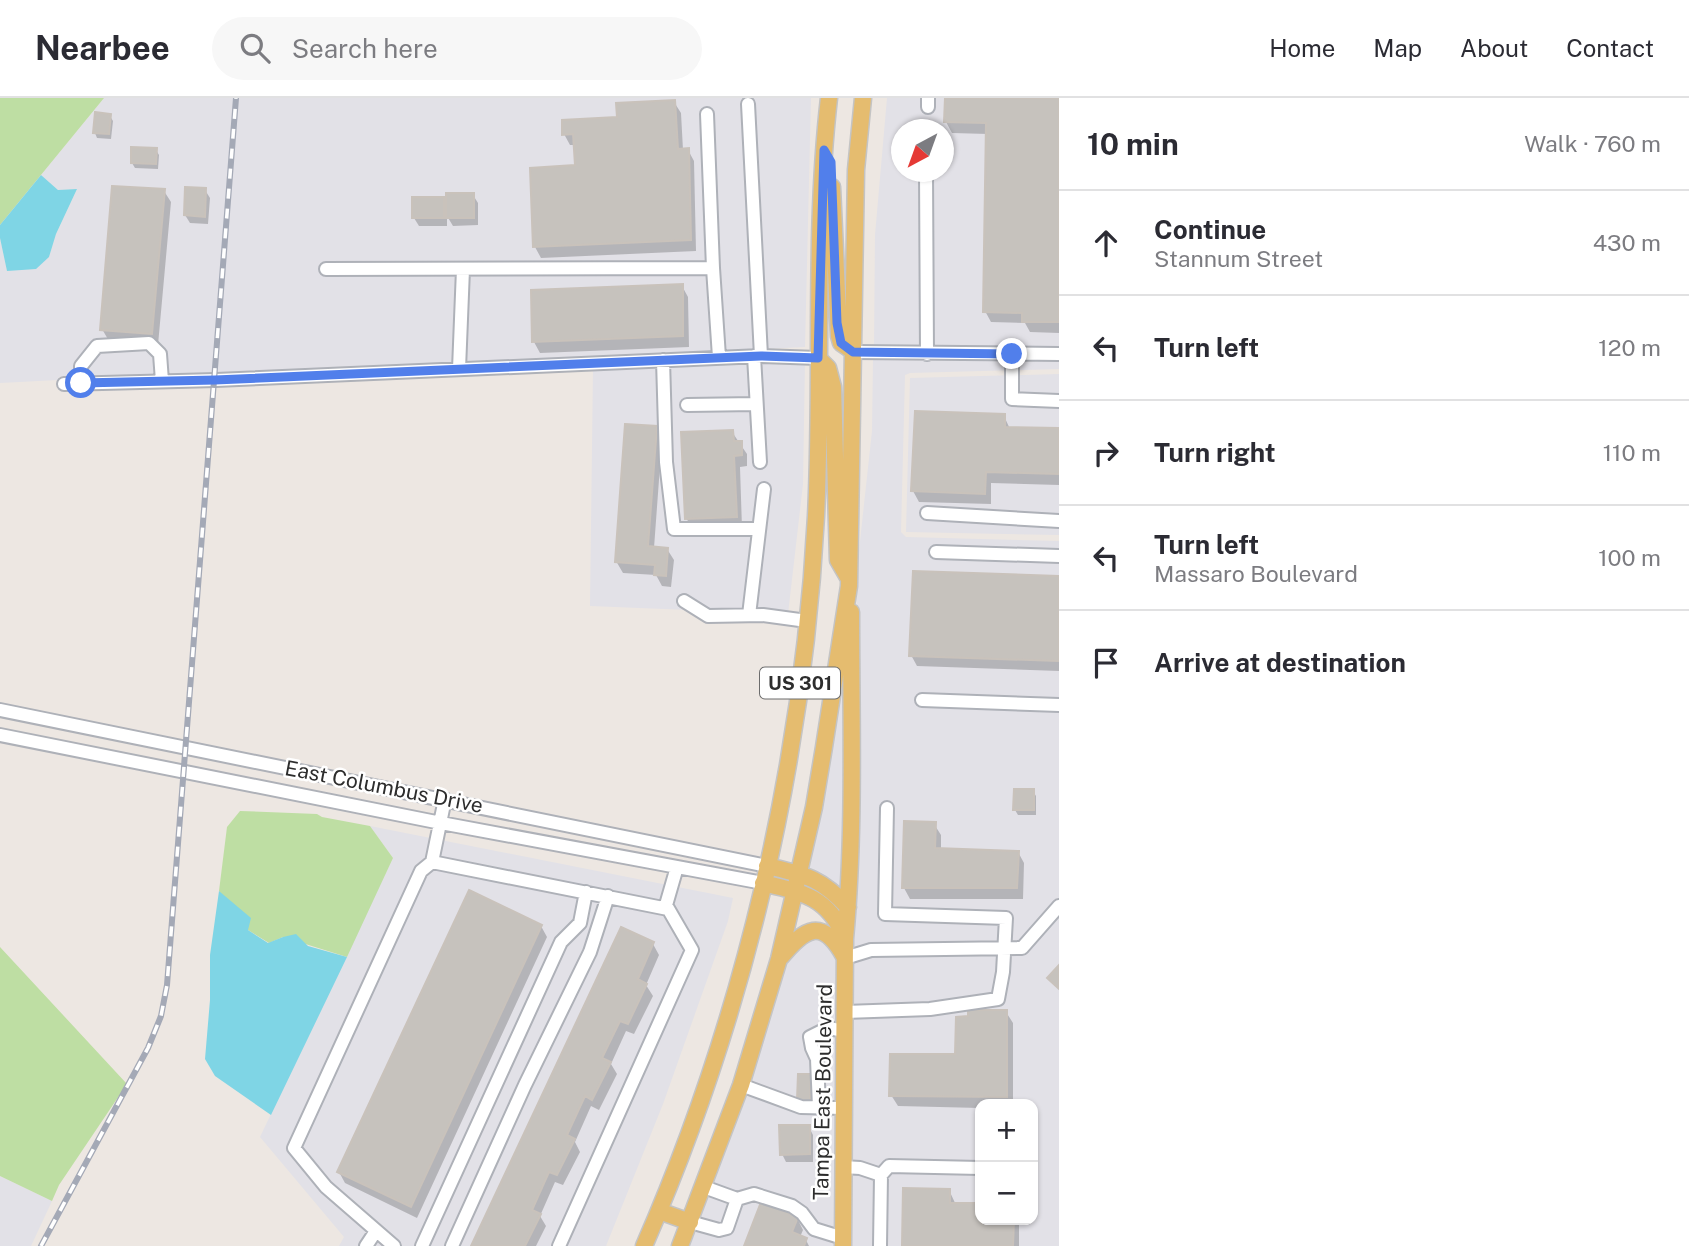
<!DOCTYPE html>
<meta charset="utf-8">
<style>
:root{--surface:#fff;--page:#f7f7f7;--text:#2b2b33;--muted:#7c7c81;--line:#e1e1e2}
body{margin:0;font-family:"Public Sans",sans-serif;background:var(--page);color:var(--text)}
.controls{position:absolute;right:21px;bottom:21px;display:grid;overflow:hidden;border-radius:14px;box-shadow:0 2px 5px #0004}
.controls button{width:63px;height:63px;display:grid;place-items:center;padding:0;border:0;border-bottom:2px solid var(--line);background:var(--surface);color:var(--text);font:35px sans-serif}
.compass{position:absolute;left:891px;top:21px;width:63px;height:63px;border-radius:50%;background:var(--surface);box-shadow:0 2px 5px #0004;rotate:221deg}
.stop{position:absolute;width:21px;height:21px;margin:-16px;border:5px solid #517feb;border-radius:50%;background:#fff}
.stop.end{background:#517feb;border-color:#fff;box-shadow:0 2px 7px #0008}
.list{margin:0;padding:0;list-style:none}
h2{display:flex;justify-content:space-between;align-items:center;height:91px;margin:0;padding:0 28px;font-size:30px}
h2 small{font-size:23px;font-weight:400;color:var(--muted)}
.list li{display:grid;grid-template-columns:46px 1fr auto;gap:21px;align-items:center;box-sizing:border-box;height:105px;padding:0 28px;border-top:2px solid var(--line)}
.list b{display:block;font-size:26px;white-space:nowrap}
.list p{margin:0;font-size:23px;white-space:nowrap;color:var(--muted)}
.list em{font-size:23px;font-style:normal;color:var(--muted)}
.icon{flex:none;width:38px;height:38px;fill:none;stroke:currentColor;stroke-width:2;stroke-linecap:round;stroke-linejoin:round}
.map{position:relative;flex:none;width:1059px;height:1148px;overflow:hidden}
header{display:flex;align-items:center;gap:42px;box-sizing:border-box;height:98px;padding:0 35px;background:var(--surface);border-bottom:2px solid var(--line)}
header strong{font-size:33px}
nav{display:flex;gap:38px;margin-inline-start:auto;font-size:24px}
.search{width:490px;height:63px;background:var(--page);display:flex;align-items:center;gap:18px;box-sizing:border-box;padding:0 24px;border-radius:38px;color:var(--muted);font-size:26px}
main{display:flex}
aside{flex:1;background:var(--surface)}
.map>svg:first-child{display:block}
.industrial{fill:#e2e1e7;fill-rule:evenodd}
.green{fill:#bedea3}
.water{fill:#7fd5e5}
.shadow{fill:#0003}
.building{fill:#c6c2bd;stroke:#c9c2bb;stroke-width:2}
.lines{fill:none;stroke-linecap:round;stroke-linejoin:round}
.minor-casing{stroke:#aeb1b8;stroke-width:16}
.major-casing{stroke:#c4c4c4;stroke-width:19}
.minor{stroke:#fff;stroke-width:12}
.major{stroke:#e5bc6f;stroke-width:16}
.rail-casing{stroke:#a4a9b6;stroke-width:6}
.rail{stroke:#fff;stroke-width:3.5;stroke-dasharray:10;stroke-linecap:butt}
.route{stroke:#517feb;stroke-width:9}
.labels{text-anchor:middle;stroke-width:5;stroke-linejoin:round;paint-order:stroke}
.shield{fill:#fff;stroke:#6c6c6c;stroke-width:2}
.shield-label{font-size:19px;font-weight:bold;fill:#2d2d2d}
.street-label{font-size:21px;fill:#2d2d2d;stroke:#fff}
</style>
<header>
<strong>Nearbee</strong>
<div class="search"><svg class="icon" aria-label="search" viewBox="0 0 24 24"><circle cx="10" cy="10" r="6"/><path d="M15 15l6 6"/></svg>Search here</div>
<nav><a>Home</a><a>Map</a><a>About</a><a>Contact</a></nav>
</header>
<main>
<div class="map">
<svg width="1059" height="1148" viewBox="0 0 1059 1148">
<rect width="100%" height="100%" fill="#ede7e2"/>
<!-- industrial -->
<path class="industrial" d="M104,0h707l-6,249 -589,26 -157,4 -1,3 -58,3v-145l7,33 42,-14 7,-23 21,-45 -19,1 -17,-15z
M887,0h172v250l-185,-1 1,-112zM902,32h42v42h-42z
M805,262l-2,124 -15,130 -198,-8 3,-237z
M873,262l186,1v8l-149,4 -5,2 -4,157 5,5 153,4v705h-210l2,-309 3,-27 2,-3 -2,-3 4,-242 -2,-84 16,-147zM980,1006h53v116h-53z
M1059,276v161l-153,-3 4,-154z
M845,577l-2,218 -12,-12 -24,-12z
M370,728l363,72 -5,23 -65,183 -57,142h-267l5,-9 -84,-100 133,-279z
M810,839l14,2 15,21 -3,286h-150l29,-67 72,-220z
M0,1078l52,25 -21,45h-31z"/>
<!-- green -->
<path class="green" d="M0,0h104l-104,127z
M240,713l77,3 5,3 48,9 23,32 -46,99 -64,-20 -14,6 -21,-13 -29,-39 8,-64z
M0,849l127,137 -68,101 -7,16 -52,-25z"/>
<!-- water -->
<path class="water" d="M41,77l17,15 19,-1 -21,45 -7,23 -13,12 -29,2 -7,-33v-13z
M219,793l32,27 -3,12 20,13 15,-6 13,-3 12,12 39,11 -76,158 -56,-39 -10,-17 5,-59v-45z"/>
<!-- shadow -->
<path class="shadow" d="M946,0h113v235l-29,-1 -5,-9 -34,-1 -6,-11 3,-177 -36,-1 -6,-11z
M674,4l7,11 2,37h5l6,11 2,90 -155,7 -6,-11 42,-80 -2,-22h-5l-6,-11z
M110,18l3,5 -2,18 -14,-1 -2,-5z
M156,52l3,5 -1,14 -23,-1 -3,-5z
M205,92l5,8 -2,26 -18,-1 -5,-8z
M164,93l7,11 -13,143 -49,-4 -7,-12z
M473,97l5,8v22l-25,1 -6,-10v10h-28l-5,-8 29,-19 5,9z
M682,188l6,11 1,50 -149,6 -6,-11z
M1004,318l6,13 49,1v55l-68,-2v21l-72,-2 -6,-11z
M656,330l6,11 -8,109 13,1 7,11 -3,27 -9,-1 -6,-11 -33,-2 -7,-12z
M732,334l15,22v12l-7,1 2,61 -49,1 -7,-11z
M1059,480v93l-142,-5 -6,-11z
M1033,693l3,5v19h-18l-3,-5z
M934,726l7,11v15l77,2 6,11 -1,36h-113l-6,-11z
M541,828l6,11 -130,281 -72,-35 -6,-11z
M653,846l6,11 -13,30 7,11 -19,38 -8,-3 -15,33 6,10 -18,36 -8,-4 -16,36 5,10 -17,33 -8,-3 -15,34 6,10 -10,20h-63z
M1006,914l7,11v81h-33v4l-82,-2 -7,-11 66,-39z
M810,978l3,5 -1,24 -13,-5z
M809,1029l4,8v27h-27l-4,-8z
M949,1092l7,15h24v15h39v26h-115z
M797,1120l6,12 -3,7 6,3 3,6h-63z"/>
<!-- building -->
<path class="building" d="M945,0h114v224h-37v-9l-39,-1 3,-189 -42,-1z
M675,2l3,49 11,-1 2,92 -158,7 -3,-79 45,-3 -2,-31 -11,1v-15l55,-3 -1,-14z
M95,14l16,2 -2,20 -16,-1z
M131,49l26,1 -1,16 -25,-1z
M112,88l53,3 -13,145 -52,-4z
M185,89l21,1 -1,29 -21,-2z
M446,95h28v25h-28z
M412,99h32v21h-32z
M683,186v52l-151,6 -1,-52z
M915,313l90,3v13l54,1v46l-73,-2 -1,22 -74,-3z
M625,326l32,2 -9,120 20,2 -2,28 -12,-1 1,-10 -40,-3z
M733,332l1,11h8v14l-8,1 3,61 -52,2 -4,-87z
M913,473l146,5v85l-150,-5z
M1014,691h20v21h-21z
M904,723l32,1 -1,26 84,3 -2,37h-115z
M469,792l73,35 -131,282 -74,-35z
M621,829l33,15 -16,37 9,5 -19,40 -8,-3 -18,37 9,4 -19,38 -7,-4 -18,39 8,4 -18,36 -8,-3 -17,38 9,4 -16,32h-54z
M1059,867v24l-12,-11z
M968,912h39v87l-118,-1 1,-42h65l1,-37 12,-1z
M798,976h13l-1,27 -13,-1z
M779,1027h31v29l-30,1z
M903,1090l47,1v14h30v17h34l-1,26h-111z
M761,1104l37,15 -6,15 15,6 -3,8h-60z"/>
<g class="lines">
<!-- minor casing -->
<g class="minor-casing">
<path id="minor" d="M928,0v9
M748,6l13,252
M707,16l6,154 6,89
M926,74l1,182
M326,171l387,-1
M854,254l205,2
M1012,256v45l47,2
M754,258l6,106
M663,262l3,102 8,67h85
M459,271l4,-100
M81,285v-17l16,-20 52,-3 11,11 2,27
M64,286l152,-4 545,-24 57,2
M687,307l69,-1
M927,415l132,8
M936,454l123,4
M684,503l24,15 55,-1 44,6
M749,517l15,-126
M922,602l137,5
M0,612l767,156
M0,637l441,88 322,60
M445,701l-13,63 236,47
M845,860l26,-8 151,-2 37,-42
M845,914l85,-3 68,-10 5,-27 3,-54 -121,-4 2,-106
M741,987l60,22 43,1
M819,1009l-2,-48 -5,-11 -2,-11 18,-9 17,3
M843,1069l17,1 21,7 -1,71
M881,1077l8,-9 91,2
M704,1089l33,12 17,-5 38,12 10,7 12,16 29,9
M690,1124l29,8 8,-2 10,-29
M366,1148l10,-15
M394,1148l-68,-59 -32,-39 127,-277 11,-9
M422,1148l139,-304 19,-19 6,-31
M452,1148l73,-161 65,-133 18,-56
M559,1148l133,-296 -26,-45 11,-38"/>
</g>
<!-- major casing -->
<g class="major-casing">
<path id="major" d="M832,89l7,149 2,7 13,9
M818,260l10,10 5,19 5,173 11,19
M767,768c38,9 53,11 81,41
M763,785c38,9 65,14 81,53
M781,859c24,-29 41,-40 63,-1
M659,1113l31,11
M644,1148c100,-229 159,-480 172,-730 7,-139 -3,-279 13,-418
M680,1148l61,-161 38,-126 35,-152 10,-60 25,-161 7,-416 7,-72
M843,1148l2,-307c10,-109 6,-218 6,-327"/>
</g>
<!-- minor -->
<use href="#minor" class="minor"/>
<!-- major -->
<use href="#major" class="major"/>
<!-- rail casing -->
<g class="rail-casing">
<path id="rail" d="M41,1148l107,-198 13,-32 6,-31 69,-887"/>
</g>
<!-- rail -->
<use href="#rail" class="rail"/>
</g>
<g class="lines">
<!-- route -->
<path class="route" d="M81,285l134,-3 546,-24 57,2 6,-208 7,12 6,161 4,20 12,9 159,2"/>
</g>
<g class="labels">
<!-- shield labels -->
<rect class="shield" x="760" y="569.5" width="80" height="31" rx="5"/>
<g class="shield-label">
<text x="800" y="592">US 301</text>
</g>
<!-- street labels -->
<g class="street-label">
<text transform="translate(384 689) rotate(11)" y="7">East Columbus Drive</text>
<text transform="translate(823 994) rotate(-89)" y="7">Tampa East Boulevard</text>
</g>
</g>
</svg>
<div class="controls">
<button>+</button>
<button>−</button>
</div>
<svg class="compass" viewBox="-18 -18 36 36"><path d="M0-13l5 13h-10z" fill="#e53935"/><path d="M0 13l5-13h-10z" fill="#7c7c81"/></svg>
<div class="stop" style="left:81px;top:285px"></div>
<div class="stop end" style="left:1012px;top:256px"></div>
</div>
<aside>
<h2>10 min<small>Walk · 760 m</small></h2>
<ul class="list">
<li><svg class="icon" aria-label="ahead" viewBox="0 0 24 24"><path d="M12 20V5M6 11l6-6 6 6"/></svg><div><b>Continue</b><p>Stannum Street</p></div><em>430 m</em></li>
<li><svg class="icon" aria-label="left" viewBox="0 0 24 24"><path d="M17 20v-9H6M10 6l-5 5 5 5"/></svg><div><b>Turn left</b></div><em>120 m</em></li>
<li><svg class="icon" aria-label="right" viewBox="0 0 24 24"><path d="M7 20v-9h11M14 6l5 5-5 5"/></svg><div><b>Turn right</b></div><em>110 m</em></li>
<li><svg class="icon" aria-label="left" viewBox="0 0 24 24"><path d="M17 20v-9H6M10 6l-5 5 5 5"/></svg><div><b>Turn left</b><p>Massaro Boulevard</p></div><em>100 m</em></li>
<li><svg class="icon" aria-label="arrive" viewBox="0 0 24 24"><path d="M6 21V4h12l-3 4 3 4H6"/></svg><div><b>Arrive at destination</b></div></li>
</ul>
</aside>
</main>
